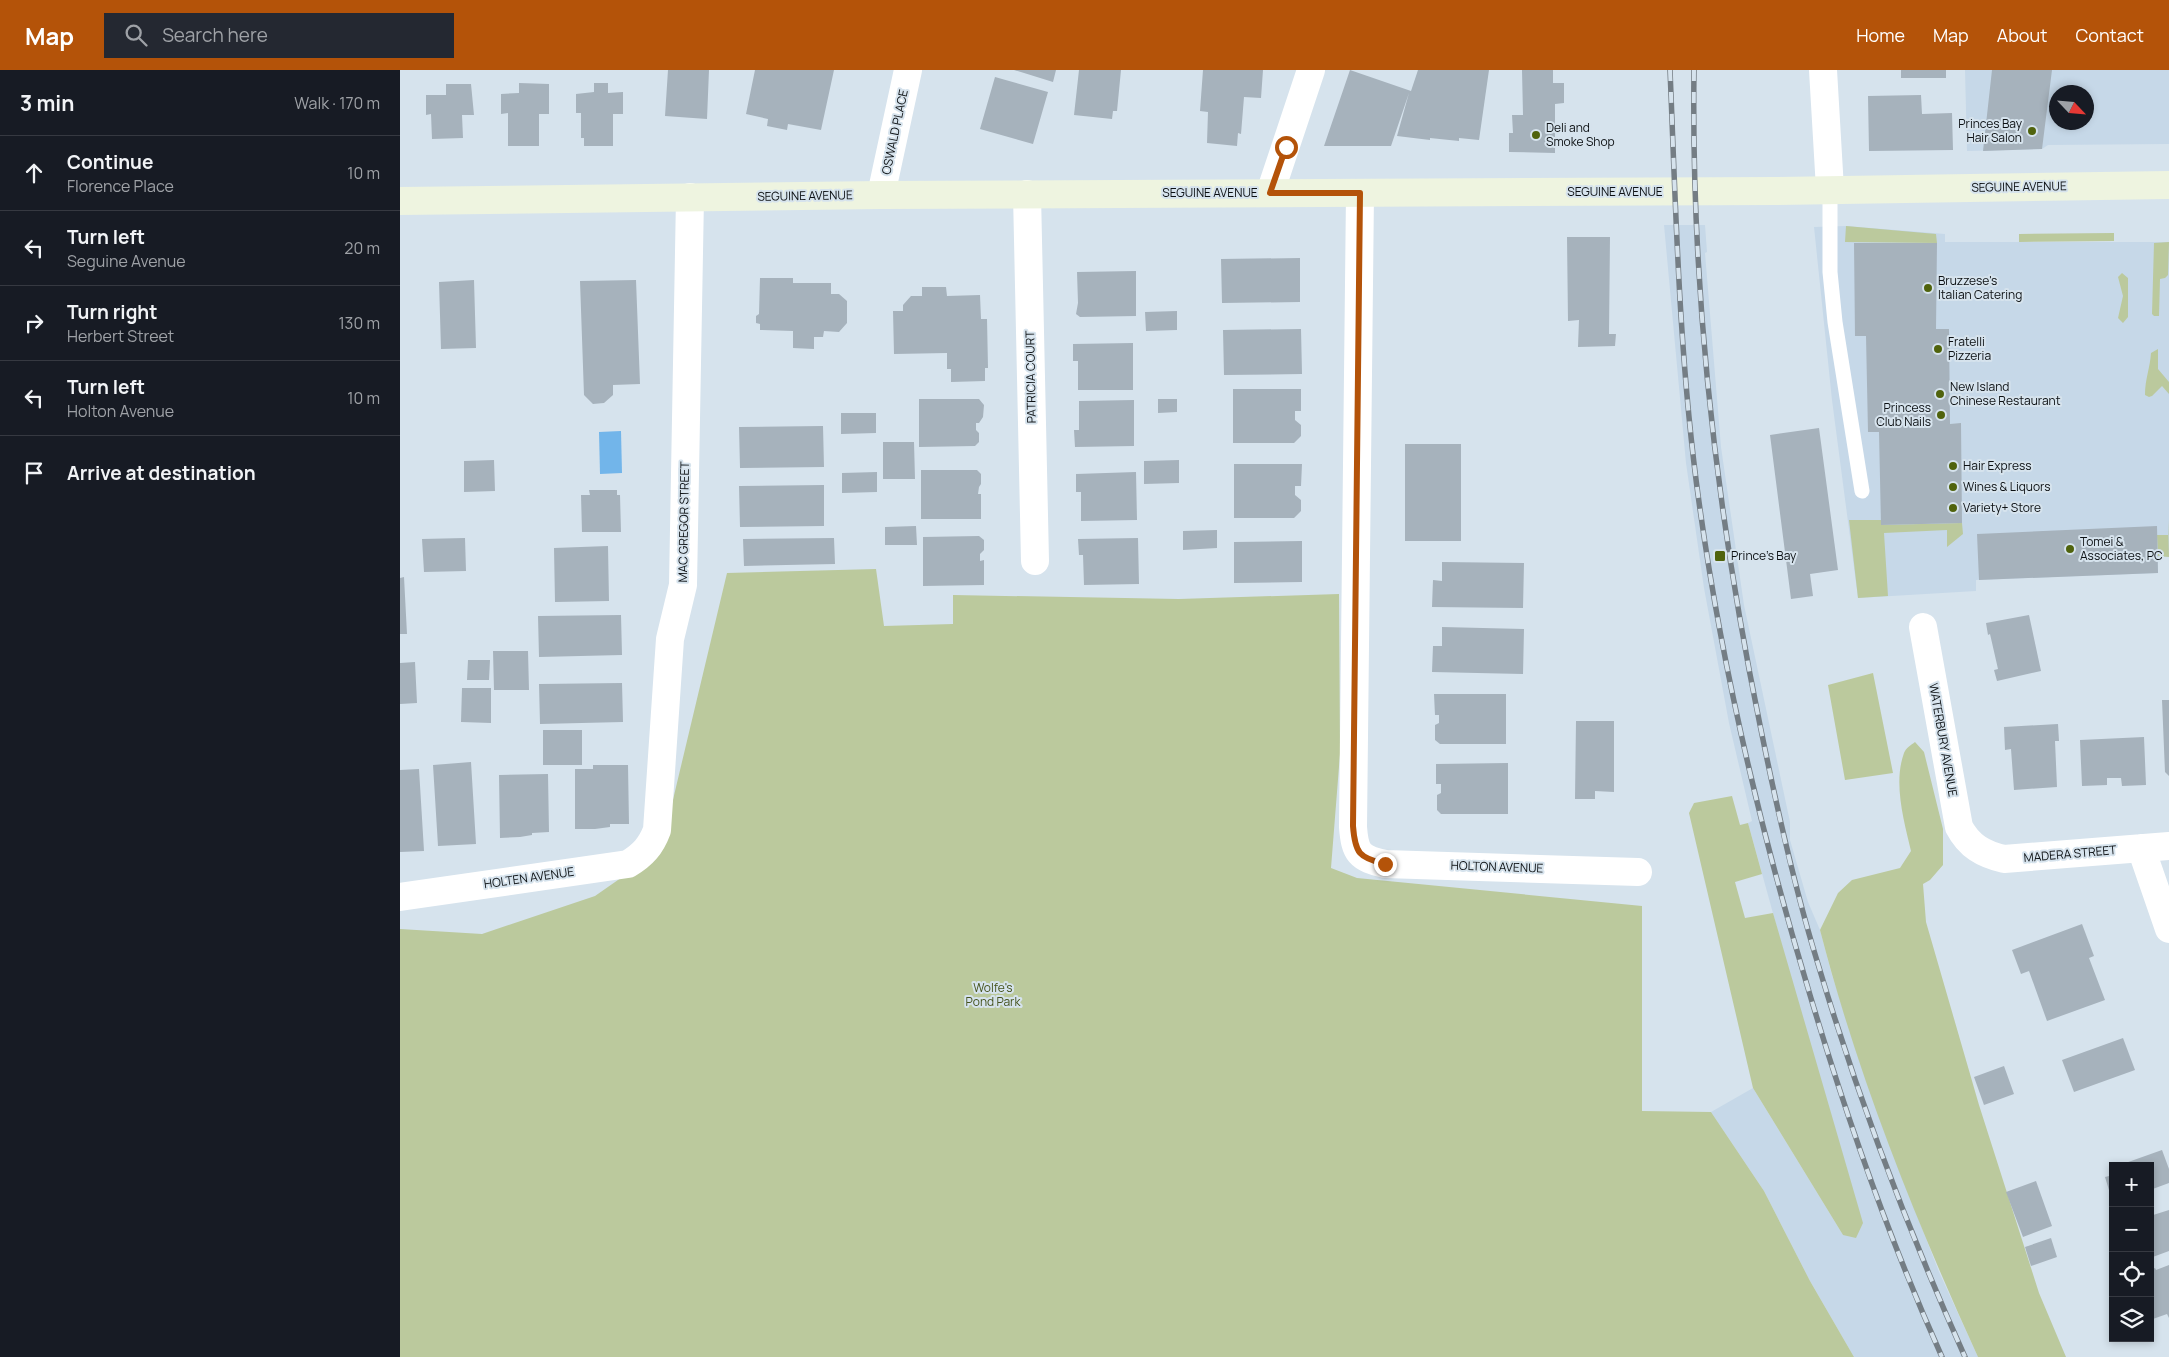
<!DOCTYPE html>
<meta charset="utf-8">
<style>
:root{--surface:#171b24;--page:#242831;--text:#f1f3f6;--muted:#9ea1a6;--line:#363941;--accent:#b45309}
body{margin:0;font-family:Manrope,sans-serif;background:var(--page);color:var(--text)}
.controls{position:absolute;right:15px;bottom:15px;display:grid;overflow:hidden;border-radius:0px;box-shadow:0 2px 8px #0003}
.controls button{width:45px;height:45px;display:grid;place-items:center;padding:0;border:0;border-bottom:1px solid var(--line);background:var(--surface);color:var(--text);font:25px sans-serif}
.compass{position:absolute;left:1649px;top:15px;width:45px;height:45px;border-radius:50%;background:var(--surface);box-shadow:0 2px 8px #0003;rotate:116deg}
.stop{position:absolute;width:15px;height:15px;margin:-11px;border:4px solid #b45309;border-radius:50%;background:#fff}
.stop.end{background:#b45309;border-color:#fff;box-shadow:0 1px 5px #0008}
.list{margin:0;padding:0;list-style:none}
h2{display:flex;justify-content:space-between;align-items:center;height:65px;margin:0;padding:0 20px;font-size:21px}
h2 small{font-size:16px;font-weight:400;color:var(--muted)}
.list li{display:grid;grid-template-columns:32px 1fr auto;gap:15px;align-items:center;box-sizing:border-box;height:75px;padding:0 20px;border-top:1px solid var(--line)}
.list b{display:block;font-size:19px;white-space:nowrap}
.list p{margin:0;font-size:16px;white-space:nowrap;color:var(--muted)}
.list em{font-size:16px;font-style:normal;color:var(--muted)}
.icon{flex:none;width:28px;height:28px;fill:none;stroke:currentColor;stroke-width:2;stroke-linecap:round;stroke-linejoin:round}
.map{position:relative;flex:none;width:1769px;height:1287px;overflow:hidden}
header{display:flex;align-items:center;gap:30px;box-sizing:border-box;height:70px;padding:0 25px;background:var(--accent);color:#fff}
header strong{font-size:24px}
nav{display:flex;gap:28px;margin-inline-start:auto;font-size:18px}
.search{width:350px;height:45px;background:var(--page);display:flex;align-items:center;gap:12px;box-sizing:border-box;padding:0 18px;border-radius:0px;color:var(--muted);font-size:19px}
main{display:flex}
aside{flex:1;background:var(--surface)}
.map>svg:first-child{display:block}
.built{fill:#c6d8e8;fill-rule:evenodd}
.green{fill:#bbc99d}
.water{fill:#72b5ea}
.building{fill:#a6b2bc}
.lines{fill:none;stroke-linecap:round;stroke-linejoin:round}
.lane{stroke:#fff;stroke-width:15}
.street{stroke:#fff;stroke-width:28}
.secondary{stroke:#eef4e0;stroke-width:28}
.rail-casing{stroke:#747d84;stroke-width:5.5}
.rail{stroke:#d6e3ed;stroke-width:4;stroke-dasharray:11;stroke-linecap:butt}
.route{stroke:#b45309;stroke-width:6}
.poi-dot{fill:#50630d;stroke:#d6e3ed;stroke-width:2}
.labels{text-anchor:middle;stroke-width:4;stroke-linejoin:round;paint-order:stroke}
.poi-label{font-size:12px;fill:#0c1013;stroke:#d6e3ed;text-anchor:start}
.street-label{font-size:12px;fill:#0c1013;stroke:#d6e3ed}
.park-label{font-size:12px;fill:#45531d;stroke:#d6e3ed}
</style>
<header>
<strong>Map</strong>
<div class="search"><svg class="icon" aria-label="search" viewBox="0 0 24 24"><circle cx="10" cy="10" r="6"/><path d="M15 15l6 6"/></svg>Search here</div>
<nav><a>Home</a><a>Map</a><a>About</a><a>Contact</a></nav>
</header>
<main>
<aside>
<h2>3 min<small>Walk · 170 m</small></h2>
<ul class="list">
<li><svg class="icon" aria-label="ahead" viewBox="0 0 24 24"><path d="M12 20V5M6 11l6-6 6 6"/></svg><div><b>Continue</b><p>Florence Place</p></div><em>10 m</em></li>
<li><svg class="icon" aria-label="left" viewBox="0 0 24 24"><path d="M17 20v-9H6M10 6l-5 5 5 5"/></svg><div><b>Turn left</b><p>Seguine Avenue</p></div><em>20 m</em></li>
<li><svg class="icon" aria-label="right" viewBox="0 0 24 24"><path d="M7 20v-9h11M14 6l5 5-5 5"/></svg><div><b>Turn right</b><p>Herbert Street</p></div><em>130 m</em></li>
<li><svg class="icon" aria-label="left" viewBox="0 0 24 24"><path d="M17 20v-9H6M10 6l-5 5 5 5"/></svg><div><b>Turn left</b><p>Holton Avenue</p></div><em>10 m</em></li>
<li><svg class="icon" aria-label="arrive" viewBox="0 0 24 24"><path d="M6 21V4h12l-3 4 3 4H6"/></svg><div><b>Arrive at destination</b></div></li>
</ul>
</aside>
<div class="map">
<svg width="1769" height="1287" viewBox="0 0 1769 1287">
<rect width="100%" height="100%" fill="#d6e3ed"/>
<!-- built -->
<path class="built" d="M1565,0h204v74l-121,1 -6,4 -75,2zM1656,22h30v30h-30z
M1264,155h41l2,27 -2,1 16,194 23,158 46,217v18l18,62 12,28 12,45 22,68 37,105 48,124 39,85h-124l-44,-76 -46,-90 -53,-79 42,-24 90,147 -29,-174 -66,-238 4,-2 -23,-98 -25,-135 -18,-125z
M1446,156l99,8v8h224v315h-11v16l-182,7v11l-118,7 -26,-198 -18,-173z"/>
<!-- green -->
<path class="green" d="M1446,156l90,8 1,9 -92,-1z
M1714,163v8l-95,1v-8z
M1769,172l-1,33 -3,3 -5,1 -1,37h-5l-2,-2 2,-71z
M1722,203l6,5v39l-5,6 -5,-5 5,-22 -5,-19z
M1758,279v20l11,13v12l-7,-8 -10,10 -3,1 -4,-2c0,-16 5,-27 6,-42z
M1449,450h32v5l81,-2 1,11 -16,13v-17l-63,3 4,63 -30,2z
M1768,450l1,37 -11,-1 -1,-21h11z
M476,499l8,57 69,-2v-29l226,4 160,-5 1,160 -9,114 26,10 285,28v205l69,1 53,79 46,90 44,76h-1454v-428l82,5 113,-38 66,-46 66,-277z
M1473,603l20,100 -48,7 -17,-95z
M1515,672l9,10 19,77v36l-13,15 -7,4 3,38 53,183 60,188 27,64h-88c-63,-138 -120,-280 -158,-427l18,-37 14,-13 48,-12 11,-17c-7,-30 -18,-68 -7,-98 2,-5 7,-8 11,-11z
M1332,726l8,29 8,-2 14,51 -27,8 10,36 28,-5 90,310 -7,15 -13,-3 -90,-147 -64,-275 5,-10z"/>
<!-- water -->
<path class="water" d="M221,361l1,42 -22,1 -1,-42z"/>
<!-- building -->
<path class="building" d="M268,0h41l-2,49 -42,-3z
M355,0h79l-13,60 -33,-6 -1,6 -20,-4 1,-7 -22,-5z
M614,0h42l-3,12z
M679,0h42l-4,41h-4l-1,8 -38,-4z
M803,0h60l-2,28 -17,-1 -3,37 -3,-1 -1,13 -30,-3 1,-31 -8,-1z
M950,0l61,21 7,-21h71l-10,70 -20,-2v3l-29,-3v2l-33,-4 12,-43 -18,53h-67z
M1122,0h31v13h11v20l-9,1v49l-46,-1v-19h4l-1,-18h11z
M1501,0h45v8h-45z
M1592,0h60l-10,79 -59,2z
M595,7l53,15 -15,52 -53,-15z
M119,13l30,1v30h-10v32h-31v-33l-7,1v-20l18,-1z
M194,13h14v10l15,-1v22h-10v32h-29v-8h-3v-25h-5v-19l18,-2z
M46,14h25l3,31h-12l1,23 -31,1 -1,-25 -5,1v-20h20z
M1521,25l1,19 30,-1 1,37 -84,1 -1,-55z
M1167,167h43l-1,97h7l-1,12 -37,1 1,-27 -11,1z
M1454,173h83l-1,86h13l1,95 11,-1 1,100 -81,2 -2,-93h-11l-2,-96h-11z
M900,188v44l-78,1 -1,-44z
M736,201v45l-56,1 -4,-3 2,-11 -1,-31z
M360,208h33v5h38v11h8l8,7v22l-8,9 -15,-1 -1,6h-9v12l-21,-1v-17l-33,-1v-6l-4,-1v-7l3,-2z
M74,210l2,68 -35,1 -2,-67z
M236,210l4,104 -27,1v10l-9,8 -11,1 -9,-9 -4,-114z
M522,217h24l1,9 33,-1 1,24h6l1,49h-3v13l-34,1v-13h-4v-16l-53,1 -1,-43h10v-6l8,-9h11z
M777,241v19l-31,1 -1,-19z
M901,259l1,45 -78,1 -1,-45z
M733,273v47h-55v-29h-5v-17z
M833,319h68v22h-6v9l6,5v11l-7,7h-61z
M519,329h60l5,6 -1,12 -4,6h-3v7l3,3v9l-4,4 -56,1z
M758,329h19v13l-19,1z
M734,330v46l-59,1 -1,-17h5v-29z
M441,343h35v20l-35,1z
M423,356l1,41 -84,1 -1,-41z
M1419,358l19,142 -28,4 3,22 -22,3 -21,-164z
M483,372h31l1,37h-32z
M1005,374h56v97h-56z
M94,390l1,31 -31,1v-31z
M779,390v23l-35,1v-23z
M834,394h68l-1,22h-6v9l6,5v11l-7,7h-60z
M521,400h56l4,4v10l-2,3 -1,7h3v25h-60z
M477,402v20l-35,1v-20z
M736,402l1,48 -56,1v-29h-5v-18z
M424,415v41l-84,1 -1,-41z
M189,420h28v5h3l1,37h-39l-1,-37h9z
M516,456l1,19h-32v-18z
M1757,456l1,47 -179,7 -2,-46z
M817,460v18l-34,2v-19z
M579,466l5,4v10l-4,4v7l4,-1v25l-61,1v-49z
M65,468l1,33 -42,1 -2,-33z
M434,468l1,26 -91,2 -1,-27z
M738,468l1,46 -55,1 -1,-30h-4l-1,-16z
M902,471v41l-68,1v-41z
M208,476l1,55 -54,1 -1,-54z
M1042,492l82,1 -1,45 -91,-1 1,-27 9,1z
M4,507l3,57h-7v-56z
M221,545l1,40 -83,2 -1,-41z
M1629,545l12,56 -44,10 -3,-11 4,-1 -8,-35 -2,1 -2,-12z
M1042,557l82,2 -1,45 -91,-2 1,-26h9z
M93,581h35l1,39h-35z
M68,590h22l-1,20h-22z
M15,592l2,41 -17,1v-41z
M222,613l1,39 -83,2 -1,-40z
M62,618h29v35l-30,-1z
M1034,624h72v50h-66l-5,-4v-15l4,-2v-8h-4z
M1762,630h7v76l-4,-4z
M1176,651h38v71l-19,-1v8h-20z
M1658,654l1,17h-4l2,46 -43,3 -3,-41 -6,1 -1,-23z
M143,660h39v35h-39z
M1744,667l2,48 -24,1 -1,-8h-14v7l-25,1 -2,-46z
M71,692l5,82 -38,2 -5,-81z
M1108,693v51h-67l-4,-4v-15l4,-2v-9h-5v-20z
M193,695h35l1,59h-19v3l-15,2h-20v-60h18z
M19,699l5,82 -24,1v-82z
M148,704l1,58 -17,1v2l-12,2 -20,1 -1,-63z
M1682,854l12,32 -5,2 16,42 -58,21 -18,-50 -8,3 -9,-24z
M1723,968l12,32 -61,22 -12,-32z
M1604,996l10,28 -30,11 -10,-28z
M1762,1080l7,19v14l-19,7v-24h-33z
M1713,1105v25h-1l-7,-23z
M1636,1111l16,45 -29,11 -17,-45z
M1769,1140v41l-19,7v-42z
M1651,1168l6,19 -26,9 -6,-19z
M1769,1195v53l-2,-4 -17,6v-50l5,-2 1,2z"/>
<g class="lines">
<!-- lane -->
<path class="lane" d="M1430,119v83l5,50 27,169"/>
<!-- street -->
<path class="street" d="M1423,0l7,119
M870,123l41,-123
M960,123l-7,634c2,26 6,31 32,37l253,8
M627,124l8,367
M481,125l27,-125
M1523,557l36,200c10,19 24,27 45,32l165,-13
M1741,778l28,81
M0,827l228,-33c15,-9 23,-18 29,-34l13,-191 13,-54 7,-388"/>
<!-- secondary -->
<path class="secondary" d="M0,131l481,-6 894,-4 394,-6"/>
<!-- rail casing -->
<g class="rail-casing">
<path id="rail" d="M1270,0c6,144 9,289 29,432 23,167 62,331 111,493 37,124 79,244 132,362
M1294,0c-3,219 22,440 66,655 16,79 34,162 58,239 40,134 90,266 147,393"/>
</g>
<!-- rail -->
<use href="#rail" class="rail"/>
</g>
<g class="lines">
<!-- route -->
<path class="route" d="M886,77l-16,46h90l-7,633c2,27 6,32 32,38"/>
</g>
<!-- markers -->
<g class="poi-dot">
<circle cx="1632" cy="61" r="5"/>
<circle cx="1136" cy="65" r="5"/>
<circle cx="1528" cy="218" r="5"/>
<circle cx="1538" cy="279" r="5"/>
<circle cx="1540" cy="324" r="5"/>
<circle cx="1541" cy="345" r="5"/>
<circle cx="1553" cy="396" r="5"/>
<circle cx="1553" cy="417" r="5"/>
<circle cx="1553" cy="438" r="5"/>
<circle cx="1670" cy="479" r="5"/>
<rect x="1314" y="480" width="12" height="12" rx="2.5"/>
</g>
<g class="labels">
<!-- poi labels -->
<g class="poi-label">
<text x="1622" y="58" text-anchor="end">Princes Bay<tspan x="1622" dy="14">Hair Salon</tspan></text>
<text x="1146" y="62">Deli and<tspan x="1146" dy="14">Smoke Shop</tspan></text>
<text x="1538" y="215">Bruzzese's<tspan x="1538" dy="14">Italian Catering</tspan></text>
<text x="1548" y="276">Fratelli<tspan x="1548" dy="14">Pizzeria</tspan></text>
<text x="1550" y="321">New Island<tspan x="1550" dy="14">Chinese Restaurant</tspan></text>
<text x="1531" y="342" text-anchor="end">Princess<tspan x="1531" dy="14">Club Nails</tspan></text>
<text x="1563" y="400">Hair Express</text>
<text x="1563" y="421">Wines &amp; Liquors</text>
<text x="1563" y="442">Variety+ Store</text>
<text x="1680" y="476">Tomei &amp;<tspan x="1680" dy="14">Associates, PC</tspan></text>
<text x="1331" y="490">Prince’s Bay</text>
</g>
<!-- street labels -->
<g class="street-label">
<text transform="translate(495 62) rotate(-78)" y="4">OSWALD PLACE</text>
<text transform="translate(1619 117) rotate(-1)" y="4">SEGUINE AVENUE</text>
<text x="1215" y="126">SEGUINE AVENUE</text>
<text x="810" y="127">SEGUINE AVENUE</text>
<text transform="translate(405 126) rotate(-1)" y="4">SEGUINE AVENUE</text>
<text transform="translate(631 307) rotate(-91)" y="4">PATRICIA COURT</text>
<text transform="translate(284 452) rotate(-89)" y="4">MAC GREGOR STREET</text>
<text transform="translate(1543 670) rotate(80)" y="4">WATERBURY AVENUE</text>
<text transform="translate(1670 784) rotate(-5)" y="4">MADERA STREET</text>
<text transform="translate(1097 797) rotate(2)" y="4">HOLTON AVENUE</text>
<text transform="translate(129 808) rotate(-8)" y="4">HOLTEN AVENUE</text>
</g>
<!-- park labels -->
<g class="park-label">
<text x="593" y="922">Wolfe's<tspan x="593" dy="14">Pond Park</tspan></text>
</g>
</g>
</svg>
<div class="controls">
<button>+</button>
<button>−</button>
<button><svg class="icon" aria-label="locate" viewBox="0 0 24 24"><circle cx="12" cy="12" r="6"/><path d="M12 2v4M12 18v4M2 12h4M18 12h4"/></svg></button>
<button><svg class="icon" aria-label="layers" viewBox="0 0 24 24"><path d="M12 4l9 5-9 5-9-5zM3 14l9 5 9-5"/></svg></button>
</div>
<svg class="compass" viewBox="-18 -18 36 36"><path d="M0-13l5 13h-10z" fill="#e53935"/><path d="M0 13l5-13h-10z" fill="#9ea1a6"/></svg>
<div class="stop" style="left:886px;top:77px"></div>
<div class="stop end" style="left:985px;top:794px"></div>
</div>
</main>
